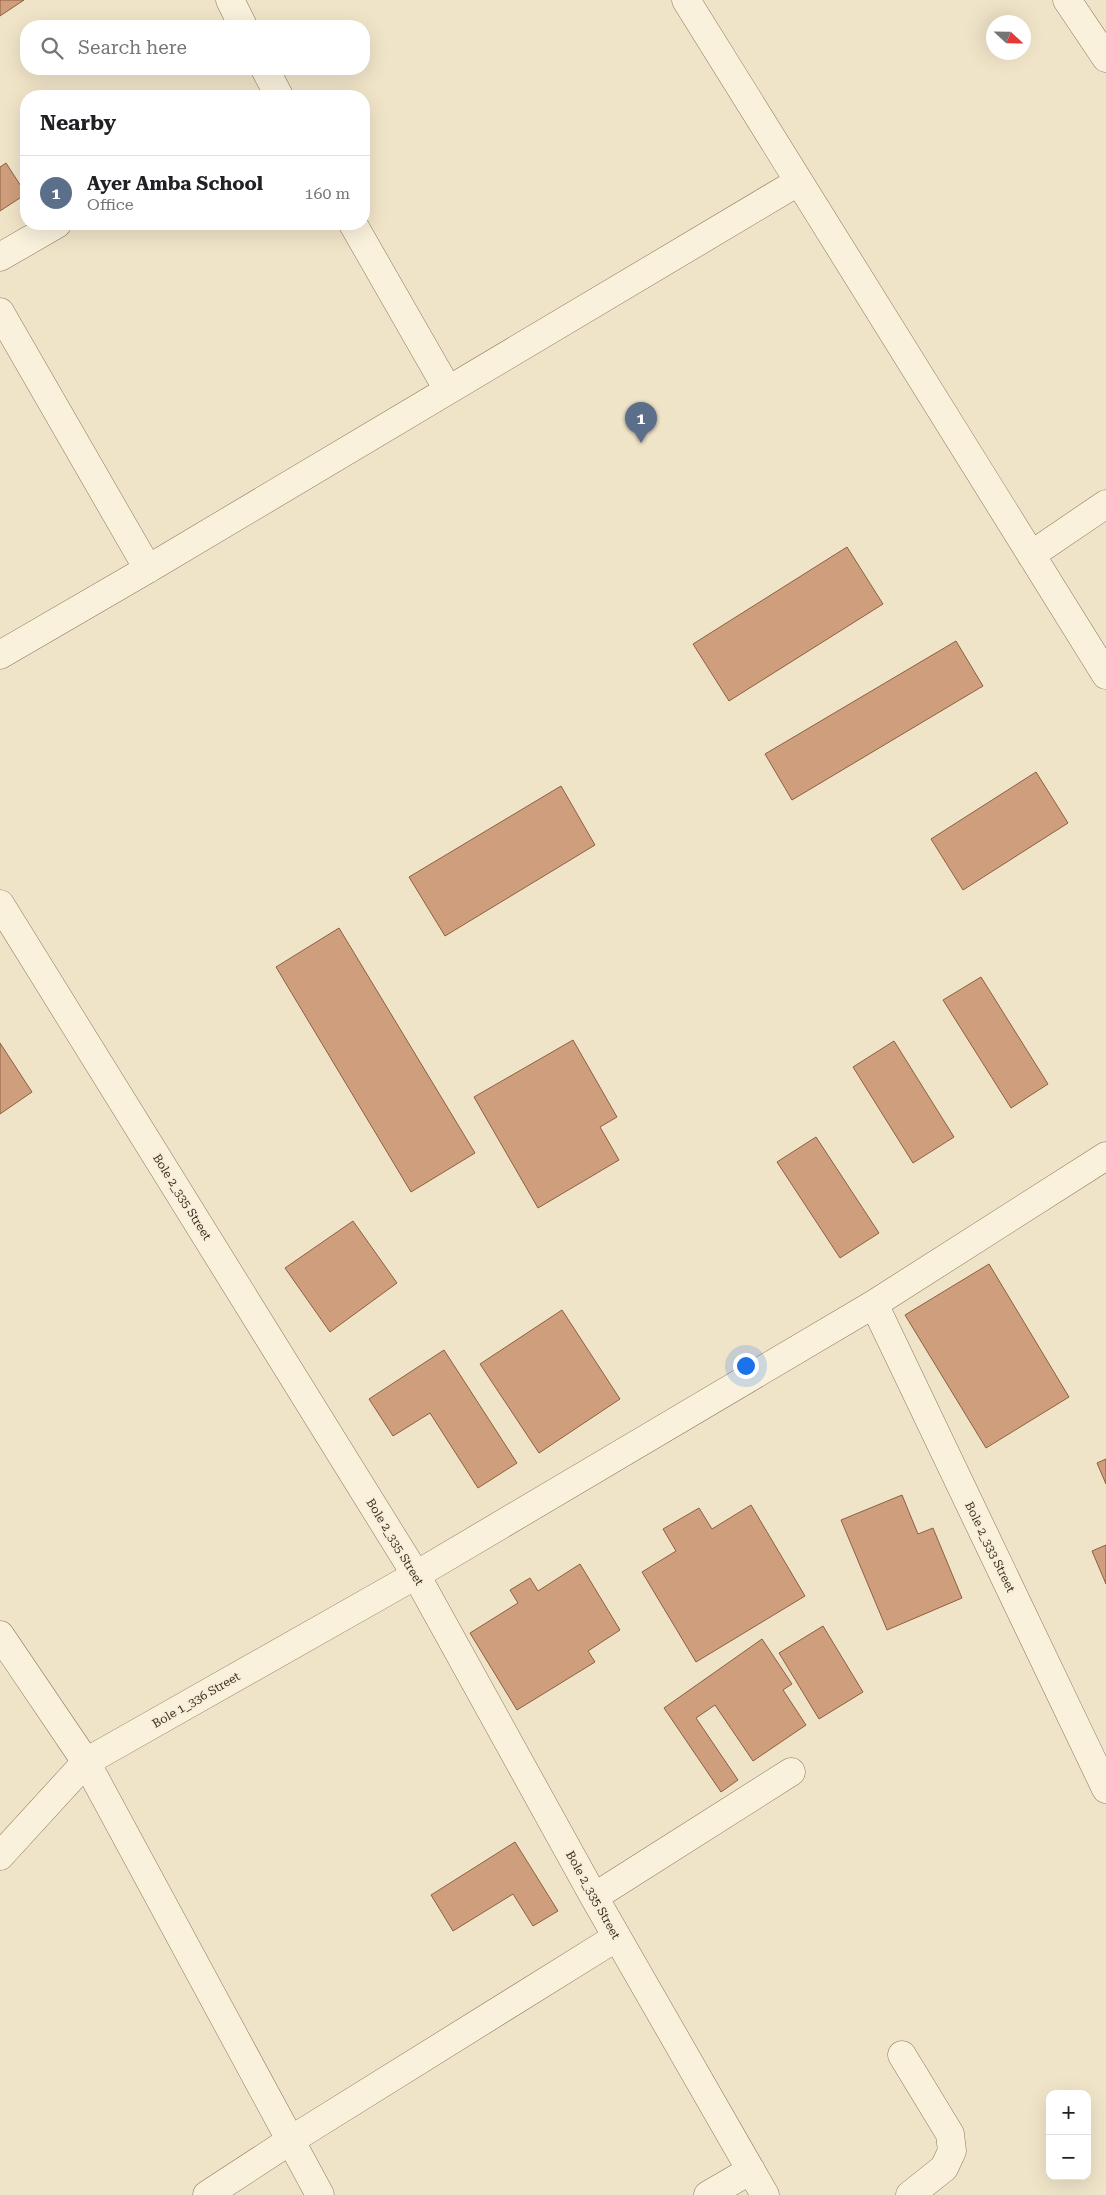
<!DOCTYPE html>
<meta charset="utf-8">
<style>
:root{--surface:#fff;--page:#f2f2f2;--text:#202124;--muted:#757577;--line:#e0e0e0;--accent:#9e2a2b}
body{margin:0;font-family:"Roboto Serif",serif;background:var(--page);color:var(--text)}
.controls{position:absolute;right:15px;bottom:15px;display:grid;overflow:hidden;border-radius:10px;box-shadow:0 5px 20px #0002}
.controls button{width:45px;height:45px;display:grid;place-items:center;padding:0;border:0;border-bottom:1px solid var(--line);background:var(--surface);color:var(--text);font:25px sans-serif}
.compass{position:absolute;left:986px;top:15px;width:45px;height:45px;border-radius:50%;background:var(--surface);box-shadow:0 5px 20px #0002;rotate:112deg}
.you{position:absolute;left:745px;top:1365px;width:18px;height:18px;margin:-12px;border:4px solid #fff;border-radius:50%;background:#1a73e8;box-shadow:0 0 0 8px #1a73e833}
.badge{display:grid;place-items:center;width:32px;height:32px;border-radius:50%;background:var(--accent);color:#fff;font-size:16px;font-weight:700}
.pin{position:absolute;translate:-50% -41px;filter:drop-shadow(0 1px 2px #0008)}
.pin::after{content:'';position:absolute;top:26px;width:18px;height:15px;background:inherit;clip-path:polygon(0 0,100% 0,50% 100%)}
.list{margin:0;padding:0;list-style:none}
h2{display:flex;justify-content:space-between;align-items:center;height:65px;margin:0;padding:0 20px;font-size:21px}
h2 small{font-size:16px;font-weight:400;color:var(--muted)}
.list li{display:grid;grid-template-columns:32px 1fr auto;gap:15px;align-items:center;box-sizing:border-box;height:75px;padding:0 20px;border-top:1px solid var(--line)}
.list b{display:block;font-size:19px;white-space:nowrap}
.list p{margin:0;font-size:16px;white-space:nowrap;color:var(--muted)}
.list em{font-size:16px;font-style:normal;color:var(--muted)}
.icon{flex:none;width:28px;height:28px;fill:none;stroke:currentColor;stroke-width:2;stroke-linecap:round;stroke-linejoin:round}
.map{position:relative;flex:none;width:1106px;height:2195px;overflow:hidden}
.search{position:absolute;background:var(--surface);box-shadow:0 5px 20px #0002;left:20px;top:20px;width:350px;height:55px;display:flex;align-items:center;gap:12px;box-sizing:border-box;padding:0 18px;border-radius:20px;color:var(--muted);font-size:19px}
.panel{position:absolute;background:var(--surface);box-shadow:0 5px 20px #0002;left:20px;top:90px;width:350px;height:140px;border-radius:20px}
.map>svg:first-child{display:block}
.building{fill:#cf9f7d;stroke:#8d5f41}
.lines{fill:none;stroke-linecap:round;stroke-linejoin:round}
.minor-casing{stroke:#8d765c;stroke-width:29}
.minor{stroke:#faf1dc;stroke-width:28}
.labels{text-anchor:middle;stroke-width:4;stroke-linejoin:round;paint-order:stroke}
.street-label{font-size:12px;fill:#3d2e20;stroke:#f7eed8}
</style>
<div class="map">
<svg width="1106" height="2195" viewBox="0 0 1106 2195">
<rect width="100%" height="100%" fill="#f0e4c8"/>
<!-- building -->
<path class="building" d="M0,0h24l-24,16z
M6,163l20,31 -26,17v-44z
M847,547l36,57 -154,97 -36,-57z
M956,641l27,45 -191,114 -27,-46z
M1036,772l32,51 -105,67 -32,-51z
M561,786l34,59 -150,91 -36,-59z
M339,928l136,225 -64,39 -135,-225z
M981,977l67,107 -37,24 -68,-108z
M573,1040l44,77 -17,10 19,33 -81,48 -64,-111z
M894,1041l60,96 -41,26 -60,-96z
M0,1043l32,49 -32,22z
M816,1137l63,96 -39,25 -63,-96z
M353,1221l44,62 -67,49 -45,-64z
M989,1264l80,133 -83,51 -81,-133z
M562,1310l58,89 -81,54 -59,-89z
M444,1350l73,113 -39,25 -48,-75 -37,23 -24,-37z
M1106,1459v25l-9,-21z
M902,1495l16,39 15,-6 29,70 -75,32 -46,-110z
M751,1505l54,91 -109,66 -54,-90 34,-21 -13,-22 36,-21 13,21z
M1106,1545v39l-14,-33z
M580,1564l40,66 -32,21 7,11 -78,48 -47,-77 48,-30 -8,-13 20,-12 8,13z
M823,1626l40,66 -44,27 -40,-66z
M762,1639l30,45 -9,6 23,35 -53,36 -38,-56 -19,13 42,62 -17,12 -57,-84z
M515,1842l43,69 -25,15 -20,-32 -60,37 -22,-36z"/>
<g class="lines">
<!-- minor casing -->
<g class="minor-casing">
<path id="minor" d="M230,0l13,26
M686,0l420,675
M1067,0l39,58
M265,69l14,27
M353,224l95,166
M0,257l57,-33
M0,312l148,257
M1031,555l75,-51
M0,655l148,-86 650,-387
M0,904l416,671 178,322 171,298
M874,1304l232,485
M0,1635l86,127 234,433
M0,1856l86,-94 330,-187 458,-271 232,-148
M594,1897l197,-125
M902,2055l48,79 2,17 -8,17 -34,27
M207,2195l84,-55 326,-203
M708,2195l43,-25"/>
</g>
<!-- minor -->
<use href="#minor" class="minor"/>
</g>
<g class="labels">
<!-- street labels -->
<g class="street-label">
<text transform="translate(182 1197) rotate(58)" y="4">Bole 2_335 Street</text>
<text transform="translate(395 1542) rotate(59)" y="4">Bole 2_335 Street</text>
<text transform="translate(990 1547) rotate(64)" y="4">Bole 2_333 Street</text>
<text transform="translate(196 1700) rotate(-30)" y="4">Bole 1_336 Street</text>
<text transform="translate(593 1895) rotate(61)" y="4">Bole 2_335 Street</text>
</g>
</g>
</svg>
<div class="controls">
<button>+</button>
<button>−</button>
</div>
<svg class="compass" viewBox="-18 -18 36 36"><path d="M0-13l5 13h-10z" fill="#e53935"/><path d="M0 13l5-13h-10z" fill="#757577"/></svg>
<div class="you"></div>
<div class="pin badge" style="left:641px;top:443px;background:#5c6f8a">1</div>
<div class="search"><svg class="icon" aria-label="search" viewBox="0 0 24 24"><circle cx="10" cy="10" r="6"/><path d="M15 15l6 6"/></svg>Search here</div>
<section class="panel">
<h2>Nearby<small></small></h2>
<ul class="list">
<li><span class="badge" style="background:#5c6f8a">1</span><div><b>Ayer Amba School</b><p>Office</p></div><em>160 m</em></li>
</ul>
</section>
</div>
